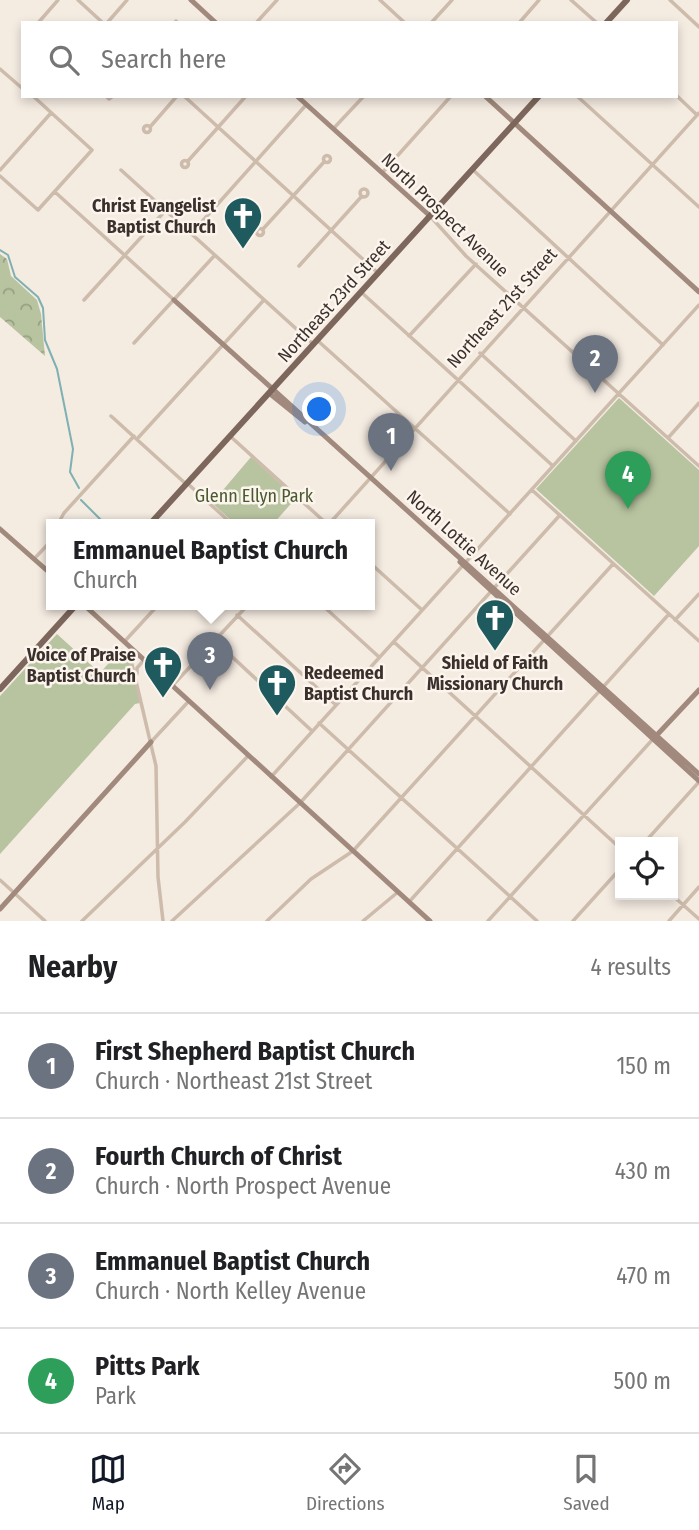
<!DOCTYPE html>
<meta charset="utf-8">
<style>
:root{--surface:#fff;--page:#f6f6f6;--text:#202124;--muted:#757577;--line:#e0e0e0;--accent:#111827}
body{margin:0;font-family:"Fira Sans Condensed",sans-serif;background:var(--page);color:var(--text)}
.controls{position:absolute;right:21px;bottom:21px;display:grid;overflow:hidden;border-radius:0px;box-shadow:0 4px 10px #0003}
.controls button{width:63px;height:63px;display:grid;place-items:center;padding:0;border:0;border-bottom:2px solid var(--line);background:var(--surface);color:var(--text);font:35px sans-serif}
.you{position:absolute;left:320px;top:410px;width:24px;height:24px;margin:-18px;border:5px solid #fff;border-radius:50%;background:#1a73e8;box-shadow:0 0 0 10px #1a73e833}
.badge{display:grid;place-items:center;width:46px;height:46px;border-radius:50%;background:var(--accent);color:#fff;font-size:23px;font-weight:700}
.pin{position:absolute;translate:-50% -58px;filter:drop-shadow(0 2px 4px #0008)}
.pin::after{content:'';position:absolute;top:37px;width:24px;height:21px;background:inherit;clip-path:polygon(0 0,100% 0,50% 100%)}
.popup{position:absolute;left:46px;top:519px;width:329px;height:91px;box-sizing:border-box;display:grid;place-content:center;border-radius:0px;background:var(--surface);filter:drop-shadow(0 2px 5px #0005);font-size:23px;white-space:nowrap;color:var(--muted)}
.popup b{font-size:26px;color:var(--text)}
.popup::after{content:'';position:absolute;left:50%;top:100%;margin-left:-14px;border:14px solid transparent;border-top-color:var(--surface)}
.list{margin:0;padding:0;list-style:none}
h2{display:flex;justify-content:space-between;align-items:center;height:91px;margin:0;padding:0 28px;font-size:30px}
h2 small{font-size:23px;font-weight:400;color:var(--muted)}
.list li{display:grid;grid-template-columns:46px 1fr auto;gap:21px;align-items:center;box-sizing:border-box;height:105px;padding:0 28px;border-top:2px solid var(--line)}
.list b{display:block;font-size:26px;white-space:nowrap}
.list p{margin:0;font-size:23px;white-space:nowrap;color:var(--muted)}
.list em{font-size:23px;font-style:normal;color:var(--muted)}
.icon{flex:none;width:38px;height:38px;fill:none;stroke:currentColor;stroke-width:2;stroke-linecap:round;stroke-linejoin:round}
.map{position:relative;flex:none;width:699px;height:921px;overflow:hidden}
.search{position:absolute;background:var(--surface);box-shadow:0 4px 10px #0003;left:21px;right:21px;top:21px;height:77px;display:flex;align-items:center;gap:18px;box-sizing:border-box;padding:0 24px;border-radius:0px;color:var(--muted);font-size:26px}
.sheet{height:511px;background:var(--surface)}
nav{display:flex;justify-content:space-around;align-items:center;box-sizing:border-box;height:98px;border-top:2px solid var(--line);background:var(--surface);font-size:19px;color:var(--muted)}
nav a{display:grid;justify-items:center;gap:4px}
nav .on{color:var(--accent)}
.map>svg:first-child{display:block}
.green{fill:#b8c4a0}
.forest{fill:url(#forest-crowns)}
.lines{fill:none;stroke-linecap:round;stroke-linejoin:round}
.stream{stroke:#7fb0b2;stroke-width:2}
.street{stroke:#cdbbac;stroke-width:3.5}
.secondary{stroke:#a18a7d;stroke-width:5}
.primary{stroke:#7d675c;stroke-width:6}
.labels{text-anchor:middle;stroke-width:5;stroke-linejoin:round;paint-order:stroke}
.poi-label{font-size:18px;font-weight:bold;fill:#3b302b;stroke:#fbf5ee;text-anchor:end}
.street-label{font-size:18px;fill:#3b302b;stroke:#fbf5ee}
.park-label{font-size:18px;fill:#4a5a2e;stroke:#fbf5ee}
</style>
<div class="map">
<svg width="699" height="921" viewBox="0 0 699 921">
<defs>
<pattern id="forest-crowns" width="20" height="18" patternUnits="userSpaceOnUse" patternTransform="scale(1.75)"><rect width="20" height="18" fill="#b8c4a0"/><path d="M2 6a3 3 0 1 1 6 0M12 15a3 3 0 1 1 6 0" fill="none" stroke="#97a083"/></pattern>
</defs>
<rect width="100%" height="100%" fill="#f4ebe1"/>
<!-- green -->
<path class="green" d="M619,398l80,72v76l-45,50 -118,-107z
M251,457l45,41 -23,26h-38l-23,-21z
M57,634l43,39 22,-25 8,13 10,42 -5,1 -135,150v-158z"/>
<!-- forest -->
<path class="forest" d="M0,254l7,5 4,17 26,24 4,14 4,42 -45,-39z"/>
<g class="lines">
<!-- stream -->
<path class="stream" d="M0,250l8,5 7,22 23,20 5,11 2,32 12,29 16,80 -3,23 9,16
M81,500l24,24"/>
<!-- street -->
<path class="street" d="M78,0l25,23
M380,0l25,23
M571,0l26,23
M670,0l29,27
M38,23l20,-23
M107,23l20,-23
M175,23l1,-2
M256,23l21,-23
M431,23l21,-23
M519,23l20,-23
M0,69l23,20
M676,95l21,20
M106,96l3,3 4,-3
M184,96l194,177
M577,96l122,111
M143.5 129a3.5 3.5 0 1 1 7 0a3.5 3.5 0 1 1-7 0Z
M150,127l27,-31
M333,129l31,-33
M323.5 159a3.5 3.5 0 1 1 7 0a3.5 3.5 0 1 1-7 0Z
M181.5 164a3.5 3.5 0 1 1 7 0a3.5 3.5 0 1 1-7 0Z
M188,161l58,-65
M472,169l191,176
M0,170l51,-57
M121,170l192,174
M382,173l69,-77
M0,176l38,34 54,-60 -59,-54
M360 193a4 4 0 1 1 8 0a4 4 0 1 1-8 0Z
M55,192l119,108
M430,216l36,40 233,210
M256.5 232a3.5 3.5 0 1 1 7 0a3.5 3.5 0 1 1-7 0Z
M263,229l61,-67
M191,234l115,-129
M299,266l63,-70
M361,292l192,174
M84,300l81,-89
M409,336l67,-72
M317,340l193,174
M134,343l81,-88
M480,353l96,88
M111,416l75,68
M230,436l97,88
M668,438l31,-35
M137,439l126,-138
M187,483l45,41
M532,490l167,151
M58,524l6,-11 70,-77
M329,524l370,-411
M34,559l17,-18
M369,562l53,48
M321,604l58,53
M237,615l99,90
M675,620l24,-26
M214,640l98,91
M124,642l35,-38
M394,642l226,206
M133,652l-2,8 25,106 2,111 5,44
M137,674v-6l6,-7
M173,685l74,-79
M319,723l218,198
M151,742l37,-40
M271,777l428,-472
M645,842l54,-60
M0,880l45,41
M672,895l27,24
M409,902l260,-288
M82,921l103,-99 63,-66
M172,921l128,-118 260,-288
M267,921l44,-42 42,-28 260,-287
M363,921l35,-29
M488,921l165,-182
M573,921l47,-52
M669,921l30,-34"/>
<!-- secondary -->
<path class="secondary" d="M191,0l25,23
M297,96l133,120
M485,96l214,196
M174,300l525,474
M269,393l36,29
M0,529l51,45
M460,562l239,219
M83,604l347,317
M656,736l43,-46
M0,909l151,-167"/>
<!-- primary -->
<path class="primary" d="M606,23l21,-23
M150,524l389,-428
M0,689l77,-85"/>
</g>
<!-- icons -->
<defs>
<g id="church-pin" transform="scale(2.0125)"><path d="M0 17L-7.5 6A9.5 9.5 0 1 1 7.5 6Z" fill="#1f5a5e" stroke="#fbf5ee"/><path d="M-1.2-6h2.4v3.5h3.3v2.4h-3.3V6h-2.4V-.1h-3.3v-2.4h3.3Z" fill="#fff"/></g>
</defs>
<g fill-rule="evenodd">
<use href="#church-pin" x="243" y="216"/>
<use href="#church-pin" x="495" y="618"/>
<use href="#church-pin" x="163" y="665"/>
<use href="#church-pin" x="277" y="683"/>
</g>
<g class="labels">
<!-- poi labels -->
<g class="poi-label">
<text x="216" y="212">Christ Evangelist<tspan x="216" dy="21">Baptist Church</tspan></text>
<text x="136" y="661">Voice of Praise<tspan x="136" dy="21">Baptist Church</tspan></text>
<text x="495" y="669" text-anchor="middle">Shield of Faith<tspan x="495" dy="21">Missionary Church</tspan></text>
<text x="304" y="679" text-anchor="start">Redeemed<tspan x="304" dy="21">Baptist Church</tspan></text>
</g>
<!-- street labels -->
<g class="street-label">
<text transform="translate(445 215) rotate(44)" y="6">North Prospect Avenue</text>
<text transform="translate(334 301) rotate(-48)" y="6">Northeast 23rd Street</text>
<text transform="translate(502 308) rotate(-48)" y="6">Northeast 21st Street</text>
<text transform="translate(464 543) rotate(42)" y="6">North Lottie Avenue</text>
</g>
<!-- park labels -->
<g class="park-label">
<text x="254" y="502">Glenn Ellyn Park</text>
</g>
</g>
</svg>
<div class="controls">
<button><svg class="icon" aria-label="locate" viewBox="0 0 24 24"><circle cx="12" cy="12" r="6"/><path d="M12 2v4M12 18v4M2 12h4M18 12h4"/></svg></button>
</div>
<div class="you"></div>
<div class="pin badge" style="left:391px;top:471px;background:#6b7280">1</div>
<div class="pin badge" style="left:595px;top:393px;background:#6b7280">2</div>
<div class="pin badge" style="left:210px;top:690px;background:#6b7280">3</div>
<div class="popup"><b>Emmanuel Baptist Church</b>Church</div>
<div class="pin badge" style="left:628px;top:509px;background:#2e9e5b">4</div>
<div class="search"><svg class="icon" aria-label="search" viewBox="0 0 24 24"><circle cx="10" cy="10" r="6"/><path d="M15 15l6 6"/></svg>Search here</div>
</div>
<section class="sheet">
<h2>Nearby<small>4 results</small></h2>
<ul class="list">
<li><span class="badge" style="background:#6b7280">1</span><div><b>First Shepherd Baptist Church</b><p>Church · Northeast 21st Street</p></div><em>150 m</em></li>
<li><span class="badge" style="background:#6b7280">2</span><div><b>Fourth Church of Christ</b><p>Church · North Prospect Avenue</p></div><em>430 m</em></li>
<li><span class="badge" style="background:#6b7280">3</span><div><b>Emmanuel Baptist Church</b><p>Church · North Kelley Avenue</p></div><em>470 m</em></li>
<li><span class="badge" style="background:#2e9e5b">4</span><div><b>Pitts Park</b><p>Park</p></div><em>500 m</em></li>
</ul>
</section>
<nav>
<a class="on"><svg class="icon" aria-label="map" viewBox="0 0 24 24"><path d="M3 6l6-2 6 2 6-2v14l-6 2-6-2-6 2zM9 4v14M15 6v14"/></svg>Map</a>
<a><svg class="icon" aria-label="directions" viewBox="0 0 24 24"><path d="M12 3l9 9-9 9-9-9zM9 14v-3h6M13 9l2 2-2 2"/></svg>Directions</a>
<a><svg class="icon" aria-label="saved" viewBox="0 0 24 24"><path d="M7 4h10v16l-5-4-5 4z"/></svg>Saved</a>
</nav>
